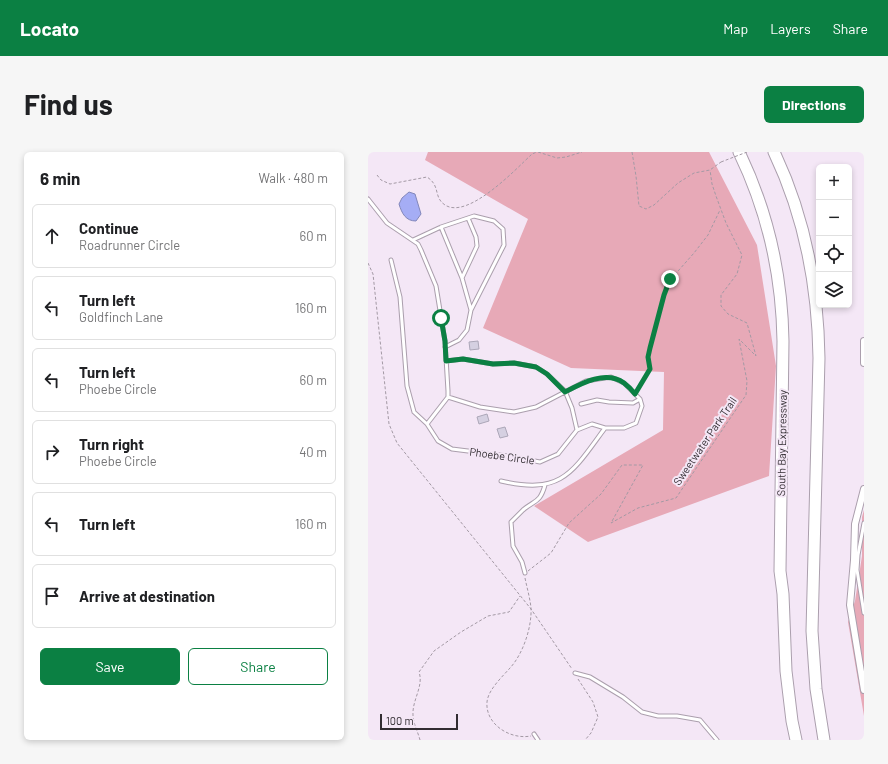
<!DOCTYPE html>
<meta charset="utf-8">
<style>
:root{--surface:#fff;--page:#f6f6f6;--text:#202124;--muted:#757577;--line:#e0e0e0;--accent:#0b8043}
body{margin:0;font-family:Barlow,sans-serif;background:var(--page);color:var(--text)}
.controls{position:absolute;right:12px;top:12px;display:grid;overflow:hidden;border-radius:6px;box-shadow:0 2px 6px #0003}
.controls button{width:36px;height:36px;display:grid;place-items:center;padding:0;border:0;border-bottom:1px solid var(--line);background:var(--surface);color:var(--text);font:20px sans-serif}
.scale{position:absolute;left:12px;bottom:10px;width:78px;box-sizing:border-box;padding-left:4px;border:2px solid #322d32;border-top:0;font-size:11px;line-height:14px;white-space:nowrap;color:#322d32;-webkit-text-stroke:3px #f4e7f6;paint-order:stroke}
.stop{position:absolute;width:12px;height:12px;margin:-9px;border:3px solid #0b8043;border-radius:50%;background:#fff}
.stop.end{background:#0b8043;border-color:#fff;box-shadow:0 1px 4px #0008}
.list{margin:0;padding:0;list-style:none}
h2{display:flex;justify-content:space-between;align-items:center;height:52px;margin:0;padding:0 16px;font-size:17px}
h2 small{font-size:13px;font-weight:400;color:var(--muted)}
.list li{display:grid;grid-template-columns:26px 1fr auto;gap:12px;align-items:center;box-sizing:border-box;height:64px;margin:0 8px 8px;padding:0 8px;border:1px solid var(--line);border-radius:6px}
.list b{display:block;font-size:15px;white-space:nowrap}
.list p{margin:0;font-size:13px;white-space:nowrap;color:var(--muted)}
.list em{font-size:13px;font-style:normal;color:var(--muted)}
.actions{display:flex;gap:8px;padding:12px 16px}
.actions a{flex:1;padding:9px 0;border:1px solid var(--accent);border-radius:6px;text-align:center;font-size:14px;color:var(--accent)}
.actions .main{background:var(--accent);color:#fff}
.icon{flex:none;width:22px;height:22px;fill:none;stroke:currentColor;stroke-width:2;stroke-linecap:round;stroke-linejoin:round}
.map{position:relative;flex:none;width:496px;height:588px;overflow:hidden;border-radius:6px}
header{display:flex;align-items:center;gap:24px;box-sizing:border-box;height:56px;padding:0 20px;background:var(--accent);color:#fff}
header strong{font-size:19px}
nav{display:flex;gap:22px;margin-inline-start:auto;font-size:14px}
.intro{display:flex;align-items:center;justify-content:space-between;box-sizing:border-box;height:96px;padding:0 24px}
h1{margin:0;font-size:28px}
.button{padding:10px 18px;border-radius:6px;background:var(--accent);color:#fff;font-size:14px;font-weight:700}
main{display:flex;gap:24px;padding:0 24px}
aside{flex:1;background:var(--surface);border-radius:6px;box-shadow:0 2px 6px #0003}
.map>svg:first-child{display:block}
.green{fill:#e7a9b7}
.water{fill:#a5adf5;stroke:#8287ba}
.building{fill:#d5d0e1;stroke:#aca7b8}
.lines{fill:none;stroke-linecap:round;stroke-linejoin:round}
.lane-casing{stroke:#ab9fad;stroke-width:5}
.street-casing{stroke:#ab9fad;stroke-width:8}
.highway-casing{stroke:#ab9fad;stroke-width:13}
.path{stroke:#a399a4;stroke-width:1;stroke-dasharray:3 2;stroke-linecap:butt}
.lane{stroke:#fff;stroke-width:3}
.street{stroke:#fff;stroke-width:6}
.highway{stroke:#fff;stroke-width:11}
.path-bridge{stroke:#a399a4;stroke-width:1;stroke-dasharray:3 2;stroke-linecap:butt}
.route{stroke:#0b8043;stroke-width:5}
.labels{text-anchor:middle;stroke-width:4;stroke-linejoin:round;paint-order:stroke}
.street-label{font-size:11px;fill:#322d32;stroke:#f4e7f6}
</style>
<header>
<strong>Locato</strong>
<nav><a>Map</a><a>Layers</a><a>Share</a></nav>
</header>
<div class="intro"><h1>Find us</h1><a class="button">Directions</a></div>
<main>
<aside>
<h2>6 min<small>Walk · 480 m</small></h2>
<ul class="list">
<li><svg class="icon" aria-label="ahead" viewBox="0 0 24 24"><path d="M12 20V5M6 11l6-6 6 6"/></svg><div><b>Continue</b><p>Roadrunner Circle</p></div><em>60 m</em></li>
<li><svg class="icon" aria-label="left" viewBox="0 0 24 24"><path d="M17 20v-9H6M10 6l-5 5 5 5"/></svg><div><b>Turn left</b><p>Goldfinch Lane</p></div><em>160 m</em></li>
<li><svg class="icon" aria-label="left" viewBox="0 0 24 24"><path d="M17 20v-9H6M10 6l-5 5 5 5"/></svg><div><b>Turn left</b><p>Phoebe Circle</p></div><em>60 m</em></li>
<li><svg class="icon" aria-label="right" viewBox="0 0 24 24"><path d="M7 20v-9h11M14 6l5 5-5 5"/></svg><div><b>Turn right</b><p>Phoebe Circle</p></div><em>40 m</em></li>
<li><svg class="icon" aria-label="left" viewBox="0 0 24 24"><path d="M17 20v-9H6M10 6l-5 5 5 5"/></svg><div><b>Turn left</b></div><em>160 m</em></li>
<li><svg class="icon" aria-label="arrive" viewBox="0 0 24 24"><path d="M6 21V4h12l-3 4 3 4H6"/></svg><div><b>Arrive at destination</b></div></li>
</ul>
<div class="actions"><a class="main">Save</a><a>Share</a></div>
</aside>
<div class="map">
<svg width="496" height="588" viewBox="0 0 496 588">
<rect width="100%" height="100%" fill="#f4e7f6"/>
<!-- green -->
<path class="green" d="M60,0h281l48,93 19,121 -7,110 -181,66 -54,-36 129,-76 1,-58 -93,-4 -88,-40 45,-109 -103,-59z
M496,358v206l-16,-94 7,-21 7,-45v-39z"/>
<!-- water -->
<path class="water" d="M41,40l6,2 6,20 -5,7c-10,0 -14,-7 -17,-17l3,-6z"/>
<!-- building -->
<path class="building" d="M110,189l1,8 -9,1 -1,-8z
M119,262l2,7 -10,3 -2,-7z
M137,275l3,9 -8,2 -3,-9z"/>
<g class="lines">
<!-- lane casing -->
<g class="lane-casing">
<path id="lane" d="M0,47l19,24 31,21 3,6 15,36 9,55 3,50v6l-21,27 11,17 14,8 56,7 32,6 18,-8 19,-24 15,-6 13,4h19l12,-5 6,-17 -2,-7 -16,-16 -13,-6 -25,4 -50,26 -22,5 -34,-5 -32,-10
M73,75l21,51 9,32
M45,88l28,-13 33,-11 20,5 9,8 1,16 -33,65 -4,20 -8,10 -14,7
M23,108l9,37 7,89 7,26 13,12
M94,126l15,-32 -1,-9 -8,-19
M78,209l17,-2 30,5 21,-1 22,4 11,7 18,17 7,17 5,22
M213,252l16,-4 12,2 24,1 7,-4
M133,329c61,14 71,-8 104,-53
M496,371l-6,32 -1,15 7,43
M157,421l-3,-11 -9,-16 -2,-24c4,-4 8,-8 12,-12 12,-10 17,-7 22,-25
M207,521l15,4 33,20 19,15 16,4h19l23,4 17,20
M166,582l4,6"/>
</g>
<!-- street casing -->
<g class="street-casing">
<path id="street" d="M496,189v22
M496,337l-9,35 -1,36 -4,45 14,85"/>
</g>
<!-- highway casing -->
<g class="highway-casing">
<path id="highway" d="M371,0c29,60 43,123 44,189l-3,230 3,23 3,77 6,50 4,19
M406,0c31,65 44,135 45,206l-7,273 4,58 8,51"/>
</g>
<!-- path -->
<path class="path" d="M170,0l19,6 9,-1 16,-5
M264,0l4,24 3,30 7,3 8,-4 24,-22 16,-10 16,-3 11,-8
M9,23l4,5 9,4 37,-7c14,9 6,20 18,28 23,15 71,-36 87,-51l5,-2
M0,111l5,11 16,150 8,19 134,166 41,60
M269,239l13,-22 -2,-12 2,-9 14,-53 7,-16 23,-26 14,-18 12,-25
M160,419l23,-18 18,-30 32,-29 21,-29h21l-32,58 27,-15 38,-10 70,-103 1,-14 -8,-42 17,17 -9,-33 -19,-9 -7,-8v-11l16,-21 5,-19 -16,-32 -10,-27 -4,-12 -2,-14
M157,426c2,10 5,20 6,30 1,19 -8,46 -21,60 -8,9 -22,22 -23,34 -2,22 23,38 44,34
M210,527l15,23 5,15 -7,16 -6,7
M52,588c-2,-8 -7,-17 -7,-25 -1,-15 11,-29 6,-43l15,-21 27,-19 27,-16 21,-4 11,-16"/>
<!-- lane -->
<use href="#lane" class="lane"/>
<!-- street -->
<use href="#street" class="street"/>
<!-- highway -->
<use href="#highway" class="highway"/>
<!-- path-bridge -->
<path class="path-bridge" d="M353,10l26,-10"/>
</g>
<g class="lines">
<!-- route -->
<path class="route" d="M73,166l4,23 1,20 17,-2 30,5 21,-1 22,4 11,7 18,18c17,-9 41,-22 59,-9 4,3 8,7 11,11l15,-25 -2,-12 2,-9 14,-53 6,-16"/>
</g>
<g class="labels">
<!-- street labels -->
<g class="street-label">
<text transform="translate(337 289) rotate(-56)" y="4">Sweetwater Park Trail</text>
<text transform="translate(414 291) rotate(-89)" y="4">South Bay Expressway</text>
<text transform="translate(134 304) rotate(8)" y="4">Phoebe Circle</text>
</g>
</g>
</svg>
<div class="controls">
<button>+</button>
<button>−</button>
<button><svg class="icon" aria-label="locate" viewBox="0 0 24 24"><circle cx="12" cy="12" r="6"/><path d="M12 2v4M12 18v4M2 12h4M18 12h4"/></svg></button>
<button><svg class="icon" aria-label="layers" viewBox="0 0 24 24"><path d="M12 4l9 5-9 5-9-5zM3 14l9 5 9-5"/></svg></button>
</div>
<div class="scale">100 m</div>
<div class="stop" style="left:73px;top:166px"></div>
<div class="stop end" style="left:302px;top:127px"></div>
</div>
</main>
